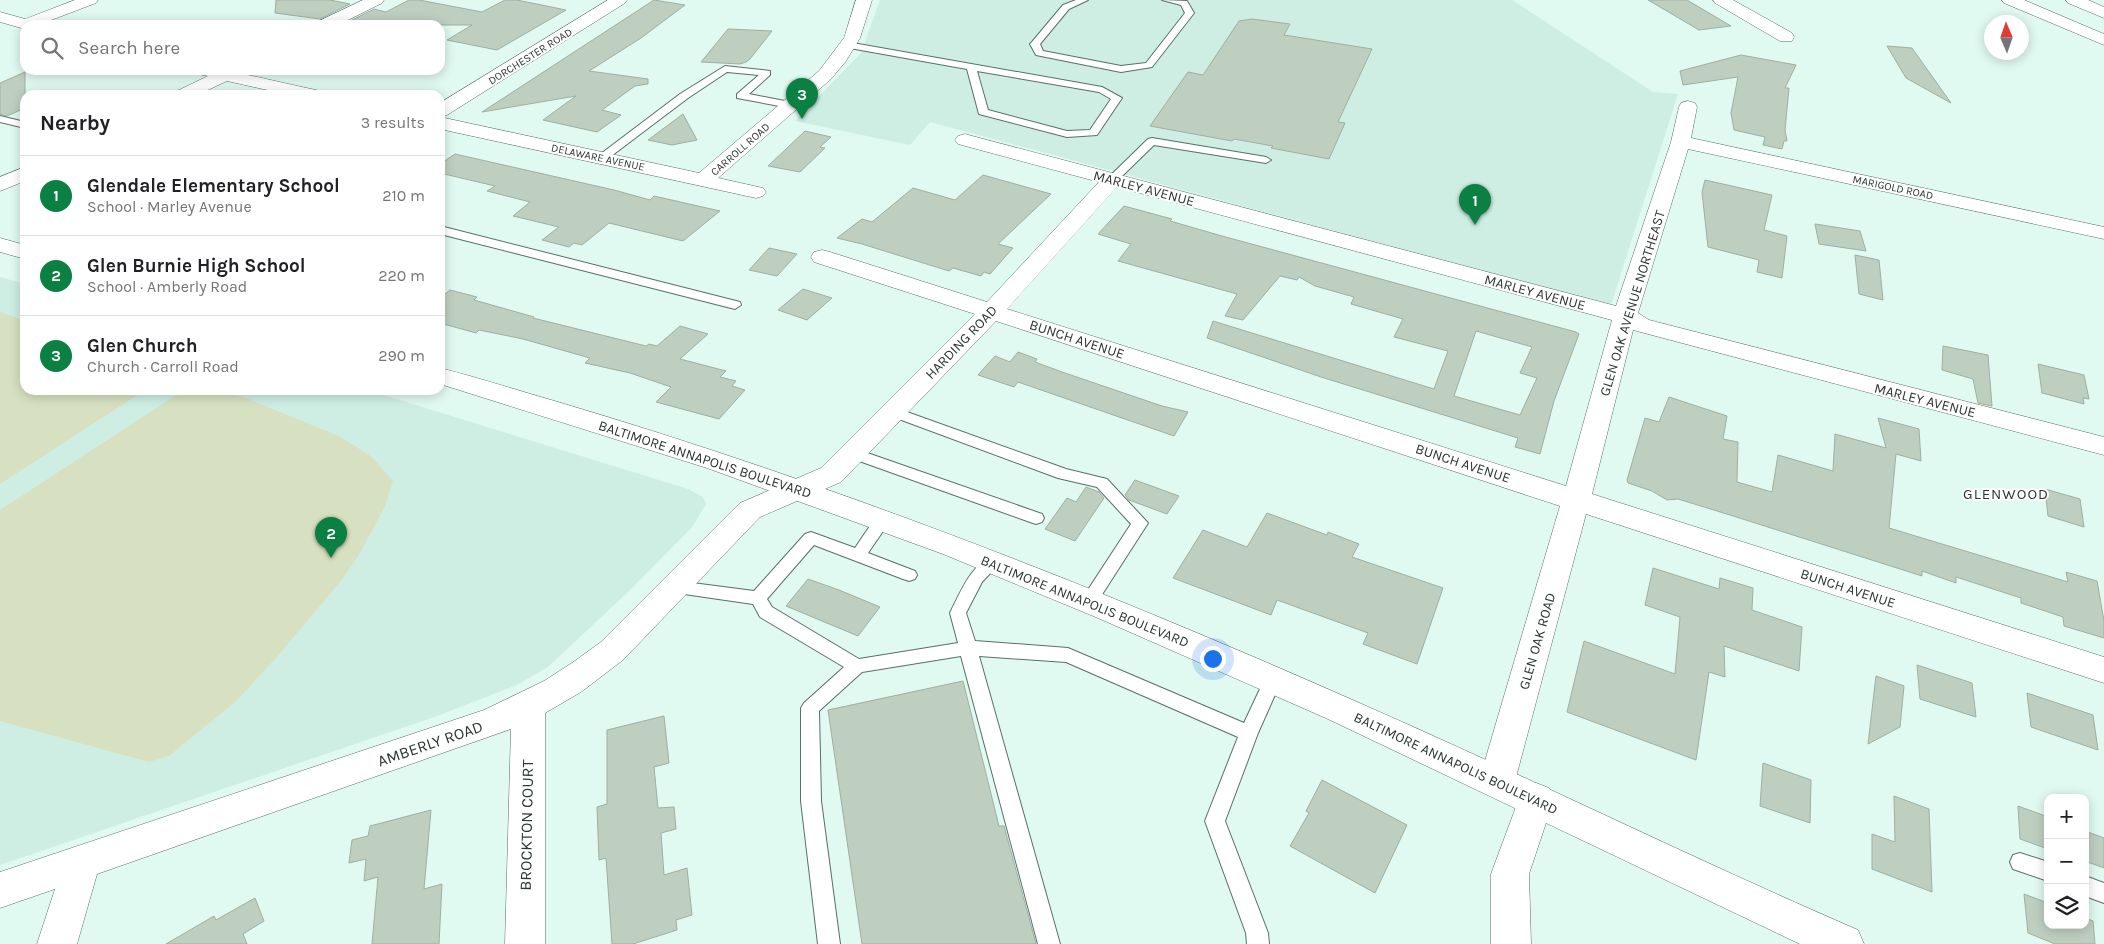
<!DOCTYPE html>
<meta charset="utf-8">
<style>
:root{--surface:#fff;--page:#f6f6f6;--text:#202124;--muted:#757577;--line:#e0e0e0;--accent:#0b8043}
body{margin:0;font-family:Karla,sans-serif;background:var(--page);color:var(--text)}
.controls{position:absolute;right:15px;bottom:15px;display:grid;overflow:hidden;border-radius:10px;box-shadow:0 2px 12px #0003}
.controls button{width:45px;height:45px;display:grid;place-items:center;padding:0;border:0;border-bottom:1px solid var(--line);background:var(--surface);color:var(--text);font:25px sans-serif}
.compass{position:absolute;left:1984px;top:15px;width:45px;height:45px;border-radius:50%;background:var(--surface);box-shadow:0 2px 12px #0003;rotate:358deg}
.you{position:absolute;left:1212px;top:658px;width:18px;height:18px;margin:-12px;border:4px solid #fff;border-radius:50%;background:#1a73e8;box-shadow:0 0 0 8px #1a73e833}
.badge{display:grid;place-items:center;width:32px;height:32px;border-radius:50%;background:var(--accent);color:#fff;font-size:16px;font-weight:700}
.pin{position:absolute;translate:-50% -41px;filter:drop-shadow(0 1px 2px #0008)}
.pin::after{content:'';position:absolute;top:26px;width:18px;height:15px;background:inherit;clip-path:polygon(0 0,100% 0,50% 100%)}
.list{margin:0;padding:0;list-style:none}
h2{display:flex;justify-content:space-between;align-items:center;height:65px;margin:0;padding:0 20px;font-size:21px}
h2 small{font-size:16px;font-weight:400;color:var(--muted)}
.list li{display:grid;grid-template-columns:32px 1fr auto;gap:15px;align-items:center;box-sizing:border-box;height:80px;padding:0 20px;border-top:1px solid var(--line)}
.list b{display:block;font-size:19px;white-space:nowrap}
.list p{margin:0;font-size:16px;white-space:nowrap;color:var(--muted)}
.list em{font-size:16px;font-style:normal;color:var(--muted)}
.icon{flex:none;width:28px;height:28px;fill:none;stroke:currentColor;stroke-width:2;stroke-linecap:round;stroke-linejoin:round}
.map{position:relative;flex:none;width:2104px;height:944px;overflow:hidden}
.search{position:absolute;background:var(--surface);box-shadow:0 2px 12px #0003;left:20px;top:20px;width:425px;height:55px;display:flex;align-items:center;gap:12px;box-sizing:border-box;padding:0 18px;border-radius:15px;color:var(--muted);font-size:19px}
.panel{position:absolute;background:var(--surface);box-shadow:0 2px 12px #0003;left:20px;top:90px;width:425px;height:305px;border-radius:15px}
.map>svg:first-child{display:block}
.built{fill:#ceeee4}
.green{fill:#d7e0c0}
.building{fill:#becfc0;stroke:#9fafa1;fill-rule:evenodd}
.lines{fill:none;stroke-linecap:round;stroke-linejoin:round}
.service-casing{stroke:#596f68;stroke-width:2}
.minor-casing{stroke:#596f68;stroke-width:1}
.secondary-casing{stroke:#596f68;stroke-width:1}
.motorway-casing{stroke:#596f68;stroke-width:1}
.service{fill:#fff;fill-rule:evenodd}
.minor{fill:#fff;fill-rule:evenodd}
.secondary{fill:#fff;fill-rule:evenodd}
.motorway{fill:#fff;fill-rule:evenodd}
.labels{text-anchor:middle;stroke-width:4;stroke-linejoin:round;paint-order:stroke}
.far-street-label{font-size:11px;fill:#2d3734;stroke:#fff}
.street-label{font-size:14px;fill:#2d3734;stroke:#fff}
.neighbourhood-label{font-size:15px;letter-spacing:1px;fill:#2d3734;stroke:#fff}
.near-street-label{font-size:16px;fill:#2d3734;stroke:#fff}
</style>
<div class="map">
<svg width="2104" height="944" viewBox="0 0 2104 944">
<rect width="100%" height="100%" fill="#e0f9f1"/>
<!-- built -->
<path class="built" d="M880,0h632l141,92 25,2 -67,211 -681,-183 -20,23 -115,-24 66,-68z
M0,277l25,7v106h342l321,99 15,8 3,7 -13,22 -63,64 -82,77 -31,18 -80,31 -437,149z"/>
<!-- green -->
<path class="green" d="M0,312l25,9v69h120l-145,94z
M184,390h33l26,7 96,39 33,21 21,24 -8,25 -26,49 -18,26 -66,78 -39,42 -67,55 -20,6 -149,-41v-211z"/>
<!-- building -->
<path class="building" d="M276,0h54l20,4 -30,15 -45,-6z
M409,0h10l63,12 23,-12h12l49,10 -69,40 -50,-10 25,-15h-112l3,-1 -15,-2 26,-13 12,3z
M654,0l31,5 -44,33 -52,33 59,8v5l-13,2 -33,24 19,5 -24,17 -54,-12 33,-24 -94,16z
M1648,0h39l44,26 -32,4z
M1252,19l38,5 -6,11 88,14 -34,73 7,1 -16,36 -58,-11 2,-2 -39,-7 -2,2 -82,-15 38,-54 15,3 36,-54z
M728,29l44,2 -22,28 -4,3 -6,2 -39,-2z
M1887,46l25,2 39,55 -45,-25z
M1741,55l55,10 -11,23h4l-4,42 2,11h-3l-2,8 -19,-4 2,-8 -31,-7 -3,-17 7,-36 -55,8 -3,-14z
M25,72v36l-18,8 -7,-2v-31z
M683,114l14,26 -25,5 -24,-5z
M805,131l26,6 -11,10 5,1 -25,24 -32,-6z
M455,154l159,36 36,10 4,-4 66,15 -37,30 -74,-18 -27,22 -8,-2 -5,4 -27,-7 17,-13 -46,-11 17,-14 -43,-11 8,-5 -55,-13v-9z
M983,175l68,19 -53,50 15,4 -23,26 -6,-2 -3,4 -28,-8 -4,3 -87,-27 -25,-6 25,-19 10,3 41,-34 42,12z
M1705,180l67,15 -8,35 23,6 -5,42 -25,-6 2,-12 -51,-13 -6,-55z
M1124,206l48,13 -2,2 52,15 354,96 3,2 -25,67 -14,53 -25,-7 3,-9 -197,-61 -114,-39 6,-17 221,68 14,-38 -54,-14 9,-18 -52,-15 3,-7 -39,-11 -16,-9 -2,3 -17,-4 -37,44 -18,-4 12,-22 -119,-33 13,-17 -33,-10zM1476,331l56,16 -12,26 17,5 -17,37 -66,-19z
M1815,224l45,7 6,20 -47,-7z
M769,248l28,6 -20,22 -28,-6z
M1855,255l24,5 4,40 -24,-6z
M803,289l29,9 -25,22 -29,-10z
M450,290l27,7 -3,3 60,17 -1,1 113,28 3,-2 8,2 23,-20 28,8 -28,25 46,12 -6,6 16,4 -4,5 13,4 -26,29 -63,-17 15,-15 -41,-14 -45,-10 5,-5 -67,-19 -44,-9 -3,3 -36,-10v-25z
M1943,346l45,9 4,51 -14,-3 -5,-24 -31,-9z
M1018,352l19,7 -2,3 27,10 100,34 26,6 -14,24 -156,-54 -4,5 -36,-12 17,-19 15,6z
M2038,364l46,11 5,24 -6,-1 1,6 -42,-11z
M1669,397l58,19 -4,23 15,3 -1,40 35,10 6,-37 55,16 2,-37 51,14 -8,-30 41,11 2,32 -25,-7 -7,74 179,54 -2,-10 31,9 7,40v17l-40,-12 -1,-9 -42,-14v-5l-65,-21v6l-34,-12v5l-192,-61 -52,-16 -11,1 -15,-9 -24,-8 -1,-3 18,-62 14,4z
M1135,480l44,16 -12,18 -38,-14 -4,-5z
M1086,487l13,5 5,6 -29,43 -30,-12 22,-31 9,4z
M2045,489l35,10 4,28 -36,-11z
M1267,513l60,22 1,-3 31,12 -7,13 91,31 -26,76 -54,-20 5,-11 -91,-33 -6,15 -98,-37 30,-48 44,17z
M1653,568l66,21 1,-11 33,10 -1,22 50,17 -3,44 -75,-25 1,31 -16,-5 -13,88 -129,-48 17,-71 91,33 5,-57 -35,-12z
M808,579l31,11 41,17 -22,29 -72,-30z
M1917,665l55,18 4,34 -56,-18z
M1876,676l28,10 -4,41 -32,17z
M963,681l36,145h5l32,118h-174l-34,-234z
M2027,693l66,22 5,35 -67,-23z
M664,716l5,47 -15,4 4,41 16,-1 2,22 -15,4 3,42 23,-7 5,47 -16,5 1,10 -44,14h-21l-6,-86 -7,2 -2,-53 10,-3v-74z
M1763,763l48,17 -1,43 -50,-17z
M1322,780l85,45 -32,68 -85,-47 19,-33 -3,-2z
M1894,796l35,13 3,83 -60,-23v-35l23,8z
M2018,806l30,11v32l-28,-10z
M431,810l-7,79 18,-5 -3,60h-67l6,-67 -14,4 2,-22 -17,4 3,-23 16,-4 2,-10z
M2085,831l19,7v30l-19,-7z
M2024,894l24,9v22h37v-7l8,3 2,23h-40l-27,-11z
M255,898l9,23 -21,13 4,10h-81l48,-28 2,4z"/>
<g class="lines">
<!-- service casing -->
<g class="service-casing">
<path id="service" d="M1076,0h12l-19,9 -29,35 3,7 78,15 25,-3 39,-50 -4,-8 -19,-5 25,1 7,12 -42,54 -31,5 -85,-17 -6,-11 2,-2 31,-37z
M847,42l255,45 20,11 -25,37 -30,2 -88,-23 -12,-45 -123,-22 -2,-2zM977,71l122,21 12,7 -21,31 -23,1 -79,-21z
M725,66l45,5v4l-21,19 41,8 5,3 -5,3 -53,-10v-4l22,-19 -32,-3 -39,26 -82,62h-8l-1,-2 1,-2 82,-62z
M0,116l25,6v6l-25,-6z
M1152,138l114,19 5,3 -5,3 -112,-18 -37,36h-8l-2,-2 2,-2 39,-38z
M440,226l300,76 1,3 -6,4 -295,-75z
M893,407l173,62 41,10 41,44 -54,84 -6,1 -6,-1 -2,-5 51,-78 -34,-37 -39,-9 -170,-63 -2,-3 2,-3z
M853,448l189,66 2,4 -2,4 -6,2 -6,-2 -182,-65 -2,-4 2,-4z
M882,515l6,2 2,4 -22,32 47,18 2,4 -2,4 -6,2 -6,-2 -89,-34 -47,54 5,8 87,52 99,-16 -8,-30c8,-16 26,-61 48,-54l2,4 -18,19 -16,31 9,28 93,7 176,75 23,-49 6,-2 6,2 3,5 -24,54 -33,88 43,112 1,11h-22l-1,-11 -41,-112 33,-84 -172,-75 -87,-6 81,288h-22l-77,-288 -99,16 -43,39 2,90 19,143h-22l-17,-143v-93l3,-5 40,-36 -84,-50 -7,-13 -76,-11 -6,-2 -2,-4 2,-4 6,-2 77,10 51,-57 6,-2 44,16 21,-31z
M2020,853l28,9v19l-35,-12 -3,-7 3,-7z
M2085,876l19,7v20l-19,-7z"/>
</g>
<!-- minor casing -->
<g class="minor-casing">
<path id="minor" d="M75,0h23l-2,3 -58,22h-13v4l-25,-7v-10l25,7z
M363,0h21l-2,3 -44,22h-21l2,-4z
M608,0h19l-2,3 -178,112 -7,2v-14z
M856,0h16l-12,38 -14,23 -15,18 -113,99 45,10 3,4 -3,4 -7,2 -316,-69v-12l259,56 120,-102 25,-33z
M1713,0h20l59,33 2,4 -2,4h-12l-65,-38z
M195,70h43l1,3 81,18 3,4h-33l-63,-14 -30,14h-23l3,-4 31,-15 -10,-2z
M1688,101l7,2 2,4 -6,31 413,89v12l-416,-90 -50,164 11,7 455,117v18l-471,-125 -41,164 512,163v26l-518,-169 -71,267 -6,11 -12,5 -12,-5 -6,-11 81,-275 -564,-185 -155,161 -81,35 -137,143 -42,32 -36,21v231h-40l6,-215 -414,145 -20,70h-40l18,-55 -55,19v-36l484,-162 60,-29 28,-18 29,-21 139,-139 81,-35 154,-154 -161,-52 -3,-5 3,-5 8,-2 8,2 157,50 112,-120 -141,-38 -3,-4 3,-4 7,-2 7,2 644,170 55,-164 8,-35 2,-4zM1117,187l495,133 -46,166 -559,-177z
M25,167v14l-25,10v-14z
M1536,783l13,5 5,11 -25,75 2,70h-40v-70l32,-86z"/>
</g>
<!-- secondary casing -->
<g class="secondary-casing">
<path id="secondary" d="M0,238l25,7v14l-25,-7z
M440,368c40,10 79,23 118,34 273,81 537,184 797,299 169,74 334,156 503,229l6,14h-64l-472,-225 -230,-101 -155,-64 -236,-86 -267,-84z"/>
</g>
<!-- motorway casing -->
<g class="motorway-casing">
<path id="motorway" d="M2002,0h22l80,34v11l-100,-42z
M2066,0h22l16,7v11l-36,-15z"/>
</g>
<!-- service -->
<use href="#service" class="service"/>
<!-- minor -->
<use href="#minor" class="minor"/>
<!-- secondary -->
<use href="#secondary" class="secondary"/>
<!-- motorway -->
<use href="#motorway" class="motorway"/>
</g>
<g class="labels">
<!-- far-street labels -->
<g class="far-street-label">
<text transform="translate(530 56) rotate(-32)" y="4">DORCHESTER ROAD</text>
<text transform="translate(740 149) rotate(-41)" y="4">CARROLL ROAD</text>
<text transform="translate(598 157) rotate(12)" y="4">DELAWARE AVENUE</text>
<text transform="translate(1893 187) rotate(12)" y="4">MARIGOLD ROAD</text>
</g>
<!-- street labels -->
<g class="street-label">
<text transform="translate(1144 188) rotate(15)" y="5">MARLEY AVENUE</text>
<text transform="translate(1535 292) rotate(15)" y="5">MARLEY AVENUE</text>
<text transform="translate(1632 303) rotate(-73)" y="5">GLEN OAK AVENUE NORTHEAST</text>
<text transform="translate(1077 339) rotate(18)" y="5">BUNCH AVENUE</text>
<text transform="translate(961 342) rotate(-46)" y="5">HARDING ROAD</text>
<text transform="translate(1925 400) rotate(14)" y="5">MARLEY AVENUE</text>
<text transform="translate(705 459) rotate(18)" y="5">BALTIMORE ANNAPOLIS BOULEVARD</text>
<text transform="translate(1463 463) rotate(18)" y="5">BUNCH AVENUE</text>
<text transform="translate(1848 588) rotate(18)" y="5">BUNCH AVENUE</text>
<text transform="translate(1085 601) rotate(22)" y="5">BALTIMORE ANNAPOLIS BOULEVARD</text>
<text transform="translate(1537 641) rotate(-74)" y="5">GLEN OAK ROAD</text>
<text transform="translate(1456 763) rotate(25)" y="5">BALTIMORE ANNAPOLIS BOULEVARD</text>
</g>
<!-- neighbourhood labels -->
<g class="neighbourhood-label">
<text x="2006" y="499">GLENWOOD</text>
</g>
<!-- near-street labels -->
<g class="near-street-label">
<text transform="translate(430 743) rotate(-19)" y="6">AMBERLY ROAD</text>
<text transform="translate(526 825) rotate(-89)" y="6">BROCKTON COURT</text>
</g>
</g>
</svg>
<div class="controls">
<button>+</button>
<button>−</button>
<button><svg class="icon" aria-label="layers" viewBox="0 0 24 24"><path d="M12 4l9 5-9 5-9-5zM3 14l9 5 9-5"/></svg></button>
</div>
<svg class="compass" viewBox="-18 -18 36 36"><path d="M0-13l5 13h-10z" fill="#e53935"/><path d="M0 13l5-13h-10z" fill="#757577"/></svg>
<div class="you"></div>
<div class="pin badge" style="left:1475px;top:225px">1</div>
<div class="pin badge" style="left:331px;top:558px">2</div>
<div class="pin badge" style="left:802px;top:119px">3</div>
<div class="search"><svg class="icon" aria-label="search" viewBox="0 0 24 24"><circle cx="10" cy="10" r="6"/><path d="M15 15l6 6"/></svg>Search here</div>
<section class="panel">
<h2>Nearby<small>3 results</small></h2>
<ul class="list">
<li><span class="badge">1</span><div><b>Glendale Elementary School</b><p>School · Marley Avenue</p></div><em>210 m</em></li>
<li><span class="badge">2</span><div><b>Glen Burnie High School</b><p>School · Amberly Road</p></div><em>220 m</em></li>
<li><span class="badge">3</span><div><b>Glen Church</b><p>Church · Carroll Road</p></div><em>290 m</em></li>
</ul>
</section>
</div>
